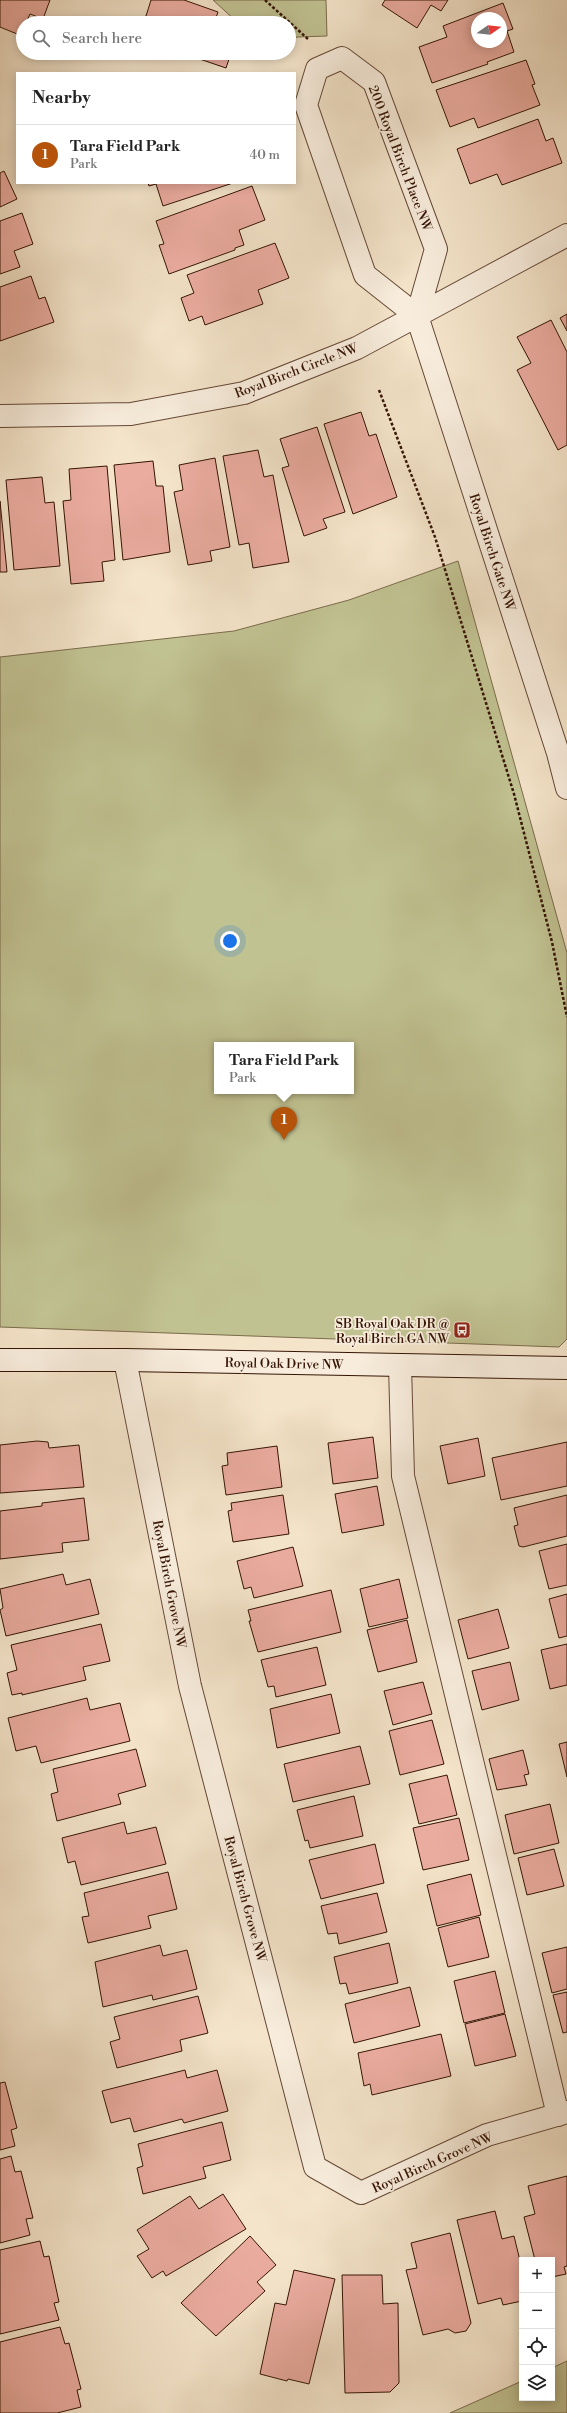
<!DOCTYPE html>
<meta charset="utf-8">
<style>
:root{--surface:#fff;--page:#f6f6f6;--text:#222;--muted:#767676;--line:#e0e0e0;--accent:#b45309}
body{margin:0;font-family:"Libre Bodoni",serif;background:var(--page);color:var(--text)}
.controls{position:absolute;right:12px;bottom:12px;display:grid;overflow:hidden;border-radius:0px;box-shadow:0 2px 10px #0003}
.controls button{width:36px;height:36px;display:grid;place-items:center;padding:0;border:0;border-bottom:1px solid var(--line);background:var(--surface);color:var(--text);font:20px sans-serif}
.compass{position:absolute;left:471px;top:12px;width:36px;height:36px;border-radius:50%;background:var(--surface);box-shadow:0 2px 10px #0003;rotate:76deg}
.you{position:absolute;left:230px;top:941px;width:14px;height:14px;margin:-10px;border:3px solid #fff;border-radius:50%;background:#1a73e8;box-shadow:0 0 0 6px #1a73e833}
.badge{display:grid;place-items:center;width:26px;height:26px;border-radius:50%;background:var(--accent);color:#fff;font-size:13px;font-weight:700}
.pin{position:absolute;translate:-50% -33px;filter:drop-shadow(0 1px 2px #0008)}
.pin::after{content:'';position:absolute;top:21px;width:14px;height:12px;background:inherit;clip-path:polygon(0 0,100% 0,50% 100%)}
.popup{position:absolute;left:214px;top:1042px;width:140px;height:52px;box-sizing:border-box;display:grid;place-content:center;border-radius:0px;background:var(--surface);filter:drop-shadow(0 1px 3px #0005);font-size:13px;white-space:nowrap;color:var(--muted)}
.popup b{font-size:15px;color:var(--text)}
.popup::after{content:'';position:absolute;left:50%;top:100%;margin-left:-8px;border:8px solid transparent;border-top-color:var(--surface)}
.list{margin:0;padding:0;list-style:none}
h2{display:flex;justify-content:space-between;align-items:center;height:52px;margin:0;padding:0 16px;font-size:17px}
h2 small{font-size:13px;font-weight:400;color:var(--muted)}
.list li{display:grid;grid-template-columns:26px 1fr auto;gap:12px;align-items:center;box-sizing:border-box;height:60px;padding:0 16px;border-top:1px solid var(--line)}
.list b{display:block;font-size:15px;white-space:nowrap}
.list p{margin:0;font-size:13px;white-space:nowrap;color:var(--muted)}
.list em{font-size:13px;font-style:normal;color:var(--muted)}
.icon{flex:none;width:22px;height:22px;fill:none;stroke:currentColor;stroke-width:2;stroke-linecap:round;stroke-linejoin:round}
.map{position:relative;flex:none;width:567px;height:2413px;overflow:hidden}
.search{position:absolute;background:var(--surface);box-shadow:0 2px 10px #0003;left:16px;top:16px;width:280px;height:44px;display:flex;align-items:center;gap:10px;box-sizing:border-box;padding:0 14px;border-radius:22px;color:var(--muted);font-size:15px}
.panel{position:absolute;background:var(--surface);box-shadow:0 2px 10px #0003;left:16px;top:72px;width:280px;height:112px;border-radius:0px}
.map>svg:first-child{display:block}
.green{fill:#c1c292;stroke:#7b6b4b;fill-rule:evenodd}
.building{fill:#ebaca0;stroke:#351404;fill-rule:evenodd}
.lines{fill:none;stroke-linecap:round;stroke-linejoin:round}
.lane-casing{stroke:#654836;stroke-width:24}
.street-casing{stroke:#654836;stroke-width:24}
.secondary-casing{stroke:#351404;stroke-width:24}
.path{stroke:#351404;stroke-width:2.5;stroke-dasharray:3 2;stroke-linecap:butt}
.lane{stroke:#f8eddd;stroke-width:22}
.street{stroke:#f8eddd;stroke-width:22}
.secondary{stroke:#f8eddd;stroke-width:22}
.labels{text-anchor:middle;stroke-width:3.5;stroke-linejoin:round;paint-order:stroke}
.street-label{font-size:13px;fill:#351404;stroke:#f8eddd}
.poi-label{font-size:13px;fill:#351404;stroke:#f8eddd;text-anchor:end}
</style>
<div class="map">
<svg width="567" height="2413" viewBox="0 0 567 2413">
<rect width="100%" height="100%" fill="#f4e4ca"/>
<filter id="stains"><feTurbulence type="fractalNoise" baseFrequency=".005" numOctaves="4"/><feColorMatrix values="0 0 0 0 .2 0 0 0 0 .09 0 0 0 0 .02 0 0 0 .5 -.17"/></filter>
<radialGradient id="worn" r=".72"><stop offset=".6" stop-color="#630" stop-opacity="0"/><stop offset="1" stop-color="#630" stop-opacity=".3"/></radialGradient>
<!-- green -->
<path class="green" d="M213,0h113l1,36 -30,1 -8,6v-20h-51z
M458,561l109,392v386l-8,8 -559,-20v-670l234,-26 115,-31zM217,1045h134v46h-134z
M567,2361v52h-117l72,-32v17h30v-30z"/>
<!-- building -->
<path class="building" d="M0,0h50l-7,19 -13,-5 -4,9h-3l-1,13 -22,-9z
M151,0h33l34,12 -4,11h-77l2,-4 7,-3z
M385,0h63l-7,11 -10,-6 -14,23 -35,-23z
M503,3l10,26 -6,2 7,21 -27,10 1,2 -56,19 -13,-36 28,-10 -4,-11zM477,18h24v24h-24z
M182,53h49l-5,15z
M526,60l9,24 -3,1 8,20 -62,23 -4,-10 -24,9 -14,-37z
M538,119l8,22 7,-3 9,25 -60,22 -5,-11 -27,10 -13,-35z
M4,171l13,28 -17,8v-34z
M148,183h85l-70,23 -7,-22 -7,2z
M252,186l13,34 -26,10 5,15 -9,3v2l-66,24 -10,-29 5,-1 -8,-23z
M22,213l11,31 -19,7 6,16 -20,7v-53z
M275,243l14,35 -31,12 5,14 -58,21 -3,-9 -13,5 -8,-23 13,-5 -7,-18z
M31,276l8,23 6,-2 9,25 -54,19v-54z
M567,314v17l-7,-13z
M551,320l16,32v93l-9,5 -41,-80 14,-7 -14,-26z
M361,412l8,24 7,-2 21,63 -44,17 -29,-90z
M317,427l28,85 -22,7 4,9 -23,8 -22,-68 7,-2 -9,-27z
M258,450l6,27 9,-2 16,87 -36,6 -4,-25 -10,2 -16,-89z
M215,458l15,89 -20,4 2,10 -24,4 -14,-73 9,-2 -4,-25z
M153,461l3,25h7l7,66 -47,8 -9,-95z
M107,466l8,94 -13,2 2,19 -33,3 -8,-83 8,-1 -2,-31z
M42,477l3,26 9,-1 6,64 -46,4 -8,-90z
M0,501l7,71h-7z
M373,1437l5,41 -45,6 -5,-41z
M478,1438l7,38 -37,8 -8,-38z
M37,1441l11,1 1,6 30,-3 5,42 -84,6v-48z
M567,1442v44l-66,14 -9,-42z
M277,1446l5,41 -56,8 -4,-29 6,-1 -1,-12z
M377,1486l7,39 -42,8 -7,-39z
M283,1495l6,39 -56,8 -5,-31 4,-1 -1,-7z
M567,1495v41l-44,11 -4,-1 -5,-20 4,-1 -4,-17z
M84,1498l5,42 -27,3 1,9 -63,7v-48l42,-5v-3z
M567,1544v41l-18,4 -10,-38z
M293,1547l10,39 -49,12 -3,-11 -7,2 -7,-28z
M63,1574l3,11 24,-6 9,35 -93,22 -6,-26 3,-2 -3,-19z
M399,1579l9,39 -39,9 -9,-38z
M331,1590l10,42 -83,20 -9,-31h2l-3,-11z
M567,1594v42l-8,2 -10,-39z
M498,1609l11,39 -41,11 -10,-39z
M407,1620l10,42 -39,10 -11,-42z
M101,1624l9,37 -27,6 3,13 -64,15v-2l-10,2 -5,-22 10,-3 -6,-25z
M567,1644v41l-17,4 -9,-39z
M317,1647l9,38 -50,12 -2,-11 -6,1 -7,-27z
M510,1662l9,38 -37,10 -10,-39z
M423,1682l9,32 -39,11 -9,-34z
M331,1694l9,39 -63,15 -7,-39z
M87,1698l3,12 30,-7 10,38 -89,22 -5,-17 -20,5 -8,-33z
M432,1720l12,44 -44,11 -11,-44z
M567,1742v35l-8,-33z
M360,1746l10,38 -77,18 -9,-38z
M136,1749l10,37 -28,8 3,10 -64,17 -6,-27 7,-2 -5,-23z
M523,1750l6,24 -5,1 3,10 -30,5 -8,-31z
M447,1775l10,40 -38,9 -10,-40z
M354,1796l9,40 -53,12 -2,-8 -3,1 -8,-31z
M550,1804l9,39 -45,11 -9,-39z
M459,1818l10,42 -46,10 -10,-42z
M124,1822l3,12 29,-7 10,37 -85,21 -6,-24 -7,2 -6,-25z
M375,1844l9,39 -63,16 -12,-39z
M554,1849l10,37 -37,9 -9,-37z
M168,1872l9,37 -29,7 3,12 -63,15 -6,-26 7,-1 -5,-23z
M471,1874l10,41 -44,11 -10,-41z
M377,1893l10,39 -48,12 -2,-11 -9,1 -7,-28z
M479,1917l10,40 -41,10 -10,-39z
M389,1943l9,40 -49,11 -3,-11 -6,1 -6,-27z
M160,1945l3,11 24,-6 10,39 -44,11 -1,-5 -49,12 -8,-45z
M567,1947v42l-15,4 -10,-40z
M495,1971l10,42 -41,10 -10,-42z
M410,1987l10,39 -66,17 -9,-39z
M567,1992v40l-4,1 -10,-38z
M198,1996l10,37 -28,7 2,11 -65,17 -7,-26 10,-3 -6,-22z
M505,2014l11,42 -41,10 -10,-42z
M441,2034l10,42 -79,19 -2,-11 -6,2 -6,-33z
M185,2070l2,8 30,-8 11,41 -44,12 -2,-4 -48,13 -4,-14 -19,5 -9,-32z
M5,2082l12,46 -6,2 4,16 -15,4v-67z
M222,2122l9,38 -28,7 3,11 -63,16 -6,-26 6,-2 -5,-22z
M11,2156l4,16 6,-1 12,47 -7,1 4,16 -30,8v-84z
M567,2176v90l-3,1 2,7 -14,3v-17h-17l-11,-43 11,-3 -7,-28z
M223,2194l23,35 -80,47 -3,-5 -11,7 -15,-22 12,-7 -12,-19 53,-34 9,13z
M495,2211l7,28 12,-3 8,33v32l-19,4 -2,-7 -23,6 -21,-84z
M450,2233l21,90 -5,8 -11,2 -7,-4 -25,6 -17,-65 11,-2 -6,-25z
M250,2236l26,29 -19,17 8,9 -49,45 -35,-33z
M40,2241l4,16 5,-1 10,46 -5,1 5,17 -59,14v-84z
M294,2270l41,9 -26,105 -21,-5 -1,2 -27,-7 15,-71 11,2z
M342,2275h40l1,29 15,-1 1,80 -9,9 -45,1z
M60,2327l5,17 4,-1 12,46 -4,1 4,17 -24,6h-57v-71z"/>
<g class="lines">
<!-- lane casing -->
<g class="lane-casing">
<path id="lane" d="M400,1365l3,111 155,639"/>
</g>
<!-- street casing -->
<g class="street-casing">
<path id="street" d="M342,58l32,24 62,167 -19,67 -52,-41 -59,-170 11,-36z
M417,316l141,437 9,35
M0,416l131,-2 113,-21 113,-45 210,-113
M125,1360l65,326 125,481 46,26 126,-58 80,-23"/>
</g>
<!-- secondary casing -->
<g class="secondary-casing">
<path id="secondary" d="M0,1360h125l442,8"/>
</g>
<!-- path -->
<path class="path" d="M265,0l43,39
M379,390l56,147 79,257 38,148 15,75"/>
<!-- lane -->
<use href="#lane" class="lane"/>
<!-- street -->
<use href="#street" class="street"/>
<!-- secondary -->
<use href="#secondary" class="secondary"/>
</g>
<!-- icons -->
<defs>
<g id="bus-square" transform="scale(0.9)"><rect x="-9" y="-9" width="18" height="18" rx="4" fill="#8f2418" stroke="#f8eddd"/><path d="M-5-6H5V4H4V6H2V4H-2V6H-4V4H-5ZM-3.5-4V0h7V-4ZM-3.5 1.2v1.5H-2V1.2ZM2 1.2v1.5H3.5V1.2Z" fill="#fff"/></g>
</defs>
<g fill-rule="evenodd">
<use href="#bus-square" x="462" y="1330"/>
</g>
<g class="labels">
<!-- street labels -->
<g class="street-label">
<text transform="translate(401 158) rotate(69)" y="5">200 Royal Birch Place NW</text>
<text transform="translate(296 370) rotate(-21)" y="5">Royal Birch Circle NW</text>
<text transform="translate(493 552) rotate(72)" y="5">Royal Birch Gate NW</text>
<text transform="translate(284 1363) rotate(1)" y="5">Royal Oak Drive NW</text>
<text transform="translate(170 1584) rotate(79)" y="5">Royal Birch Grove NW</text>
<text transform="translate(246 1899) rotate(75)" y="5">Royal Birch Grove NW</text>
<text transform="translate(432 2162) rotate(-24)" y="5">Royal Birch Grove NW</text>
</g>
<!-- poi labels -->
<g class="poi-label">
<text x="449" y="1328">SB Royal Oak DR @<tspan x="449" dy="15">Royal Birch GA NW</tspan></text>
</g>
</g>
<rect width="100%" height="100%" filter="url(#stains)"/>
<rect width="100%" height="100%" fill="url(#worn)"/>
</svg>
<div class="controls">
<button>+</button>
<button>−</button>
<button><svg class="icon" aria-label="locate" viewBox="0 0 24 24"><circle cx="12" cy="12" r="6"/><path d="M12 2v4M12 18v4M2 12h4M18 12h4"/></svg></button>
<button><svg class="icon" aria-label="layers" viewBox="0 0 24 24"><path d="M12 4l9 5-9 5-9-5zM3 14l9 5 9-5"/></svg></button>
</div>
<svg class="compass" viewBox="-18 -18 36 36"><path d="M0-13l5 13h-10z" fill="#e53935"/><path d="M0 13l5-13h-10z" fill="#767676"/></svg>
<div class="you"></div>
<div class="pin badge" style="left:284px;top:1140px">1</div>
<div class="popup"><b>Tara Field Park</b>Park</div>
<div class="search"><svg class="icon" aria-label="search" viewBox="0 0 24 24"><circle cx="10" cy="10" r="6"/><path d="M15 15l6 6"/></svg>Search here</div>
<section class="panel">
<h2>Nearby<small></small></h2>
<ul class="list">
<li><span class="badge">1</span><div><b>Tara Field Park</b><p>Park</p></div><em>40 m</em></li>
</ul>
</section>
</div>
